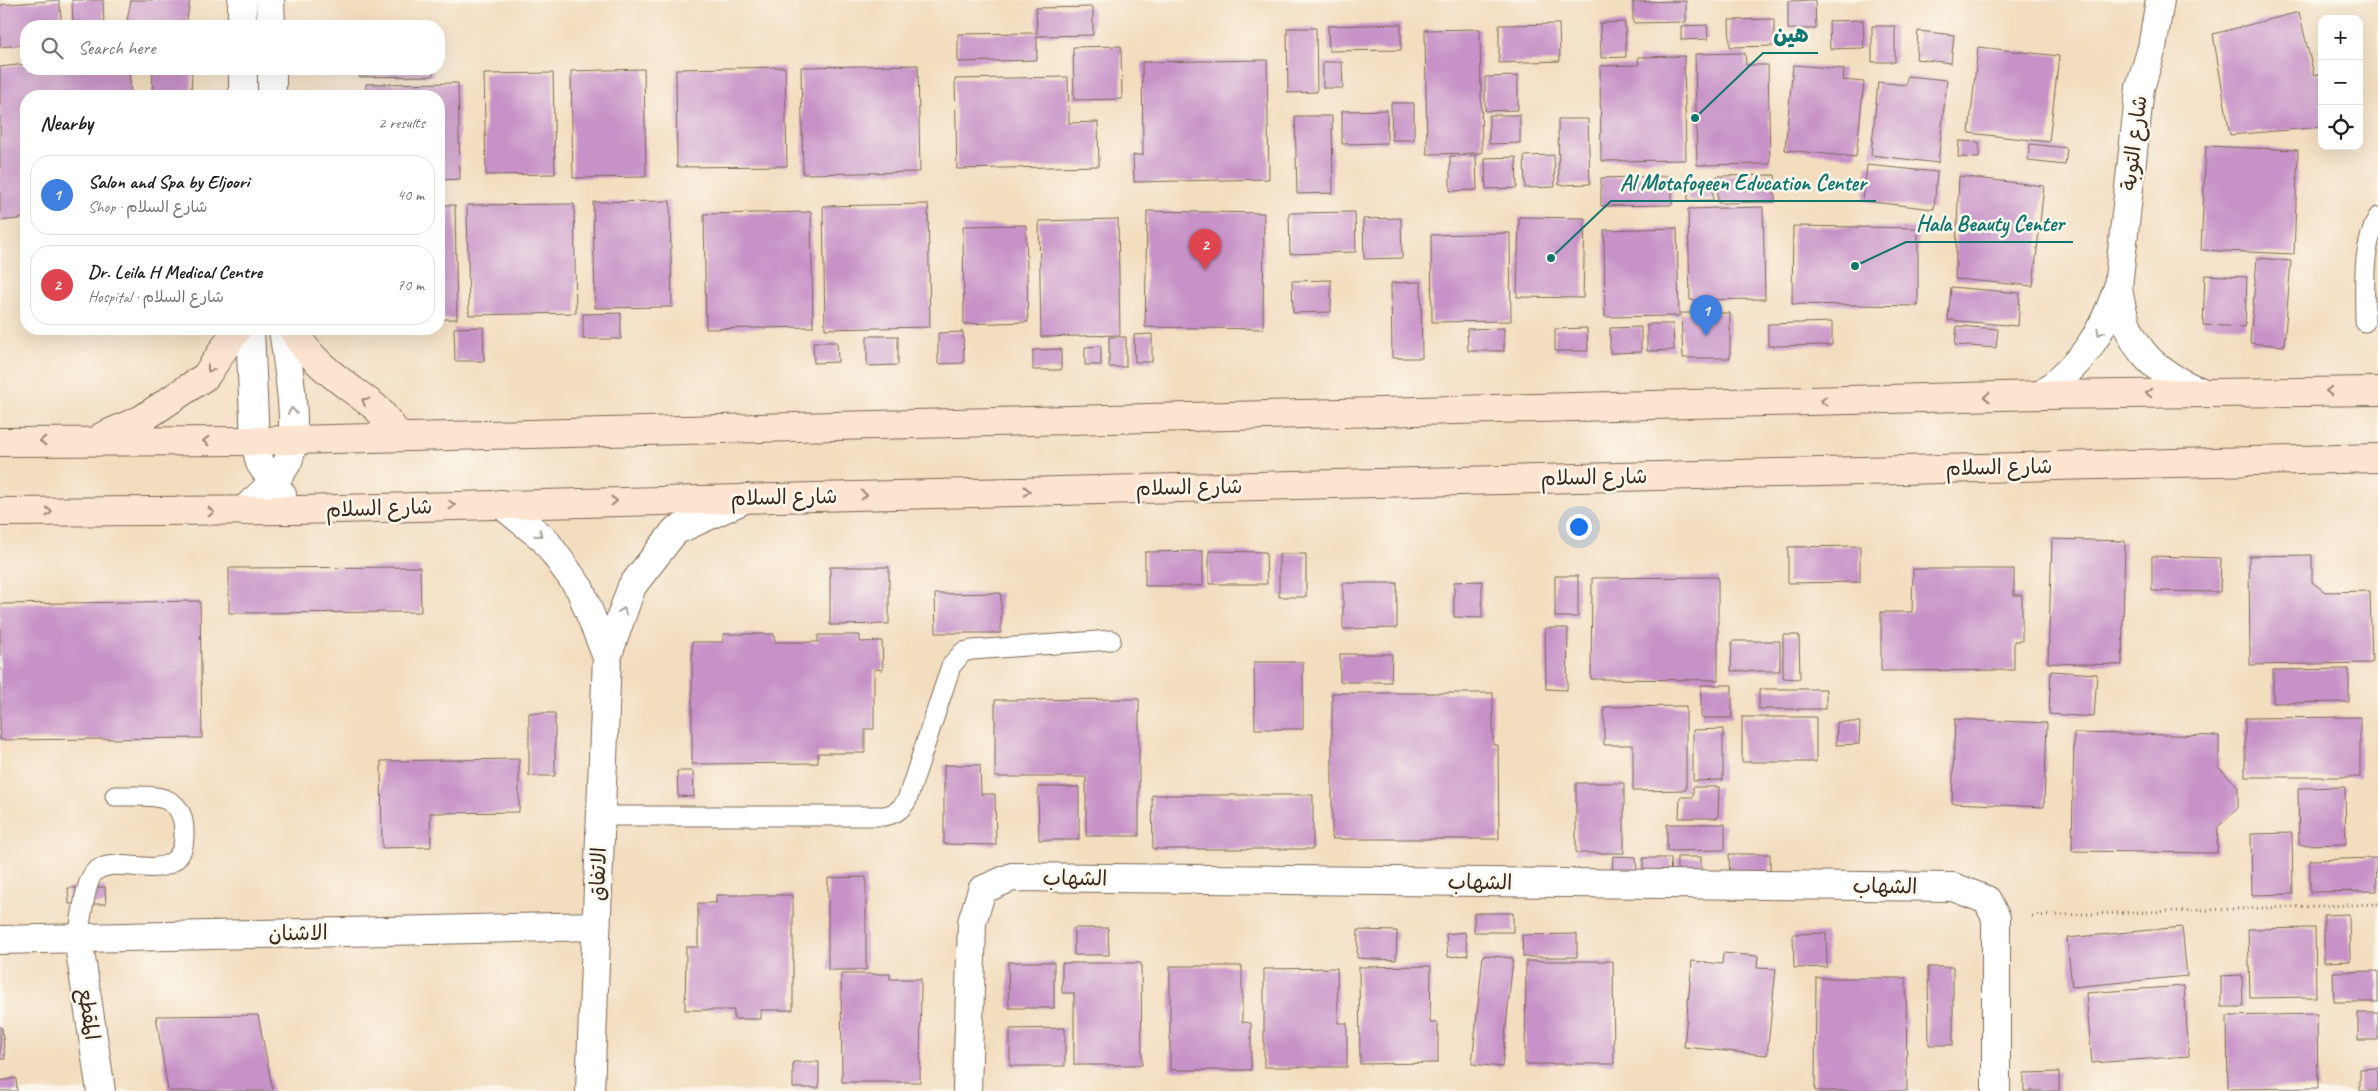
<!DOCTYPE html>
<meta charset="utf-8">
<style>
:root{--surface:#fff;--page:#f2f2f2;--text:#202124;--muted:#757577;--line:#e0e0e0;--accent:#1f6fb2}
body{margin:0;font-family:Caveat,"Playpen Sans Arabic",sans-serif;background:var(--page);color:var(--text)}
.controls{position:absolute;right:15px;top:15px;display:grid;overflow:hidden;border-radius:10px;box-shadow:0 5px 20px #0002}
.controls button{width:45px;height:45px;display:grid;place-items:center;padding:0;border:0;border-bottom:1px solid var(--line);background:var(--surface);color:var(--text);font:25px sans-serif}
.you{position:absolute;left:1578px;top:526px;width:18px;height:18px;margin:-12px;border:4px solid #fff;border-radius:50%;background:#1a73e8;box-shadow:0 0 0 8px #1a73e833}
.badge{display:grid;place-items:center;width:32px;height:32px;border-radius:50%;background:var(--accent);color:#fff;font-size:16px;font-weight:700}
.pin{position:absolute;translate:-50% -41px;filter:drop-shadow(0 1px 2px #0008)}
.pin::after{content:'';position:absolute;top:26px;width:18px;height:15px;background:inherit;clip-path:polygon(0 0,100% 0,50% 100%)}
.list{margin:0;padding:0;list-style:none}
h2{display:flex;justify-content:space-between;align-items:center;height:65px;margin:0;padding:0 20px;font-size:21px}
h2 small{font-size:16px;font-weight:400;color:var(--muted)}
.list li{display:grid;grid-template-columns:32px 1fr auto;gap:15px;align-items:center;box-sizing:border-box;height:80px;margin:0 10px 10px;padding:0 10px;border:1px solid var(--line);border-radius:20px}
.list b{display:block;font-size:19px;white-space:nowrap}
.list p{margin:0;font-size:16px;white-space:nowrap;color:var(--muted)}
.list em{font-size:16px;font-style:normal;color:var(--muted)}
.icon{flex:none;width:28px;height:28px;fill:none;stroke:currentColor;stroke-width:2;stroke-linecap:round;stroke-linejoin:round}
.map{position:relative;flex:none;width:2378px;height:1091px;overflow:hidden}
.search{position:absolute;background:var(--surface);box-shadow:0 5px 20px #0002;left:20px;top:20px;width:425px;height:55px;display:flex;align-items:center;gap:12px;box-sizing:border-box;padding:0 18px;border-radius:20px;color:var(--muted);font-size:19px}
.panel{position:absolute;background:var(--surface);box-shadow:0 5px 20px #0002;left:20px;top:90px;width:425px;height:245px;border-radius:20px}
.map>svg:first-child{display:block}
.building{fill:#c792c7}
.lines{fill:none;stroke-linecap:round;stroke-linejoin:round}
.service-casing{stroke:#7b6956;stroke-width:21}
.minor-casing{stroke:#7b6956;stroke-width:30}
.tertiary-casing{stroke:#7b6956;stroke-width:30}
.secondary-casing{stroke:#7b6956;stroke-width:30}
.path{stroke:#7b6956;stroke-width:3;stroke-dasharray:1 4;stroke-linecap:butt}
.service{stroke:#fff;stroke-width:19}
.minor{stroke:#fff;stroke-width:28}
.tertiary{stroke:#fff;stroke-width:28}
.secondary{stroke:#fde4d0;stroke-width:28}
.oneway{stroke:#a79f9a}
.oneway2{stroke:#9c8777}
.labels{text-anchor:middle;stroke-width:5;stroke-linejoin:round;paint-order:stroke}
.street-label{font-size:21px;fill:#3b2a1e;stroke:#fbf7ec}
.leader{fill:none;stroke:#0f766e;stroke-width:2}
.callout-dot{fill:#0f766e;stroke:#fbf7ec;stroke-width:2}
.callout-label{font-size:22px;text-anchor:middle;font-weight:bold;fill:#0f766e;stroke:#fbf7ec;stroke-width:5;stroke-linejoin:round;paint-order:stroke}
</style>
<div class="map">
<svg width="2378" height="1091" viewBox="0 0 2378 1091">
<rect width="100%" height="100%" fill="#fbf7ec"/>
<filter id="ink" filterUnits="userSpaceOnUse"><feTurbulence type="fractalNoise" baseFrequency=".02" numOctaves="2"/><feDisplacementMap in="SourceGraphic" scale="10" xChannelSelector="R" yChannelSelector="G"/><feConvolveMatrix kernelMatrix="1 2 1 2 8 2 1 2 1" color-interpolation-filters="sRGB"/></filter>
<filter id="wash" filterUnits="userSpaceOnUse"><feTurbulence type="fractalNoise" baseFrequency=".0096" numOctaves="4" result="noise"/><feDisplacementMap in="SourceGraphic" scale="20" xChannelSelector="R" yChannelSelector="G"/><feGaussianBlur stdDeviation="1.12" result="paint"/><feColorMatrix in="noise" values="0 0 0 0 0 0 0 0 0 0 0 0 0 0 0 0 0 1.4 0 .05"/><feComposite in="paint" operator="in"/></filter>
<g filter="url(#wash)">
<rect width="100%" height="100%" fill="#f3ddbf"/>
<g id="blocks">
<!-- building -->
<path class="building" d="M59,0l3,26h-36v18l-26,3v-42z
M72,0h31l1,26h-31z
M131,0h59l-4,26h-27l-32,-6z
M1815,0l1,29h-28v-28z
M1686,1v21l-53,1v-21z
M1093,7v28l-56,1v24l-79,2v-28l79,-1 -1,-25z
M2299,12l15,63 8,-1v53l-92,8 -17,-101z
M1774,19v27l-44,1 -1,-27z
M1863,20l1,28 -34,1 -1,-28z
M1625,22l1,35 -25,1 -1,-35z
M1401,24v26l-72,1 -1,-25z
M1559,24l1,37 -61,2v-38z
M1707,25l1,14 -27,1v-14z
M1872,26h23v36h-23z
M1287,28h29l1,64 -29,1z
M1480,29l2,124 -55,1 -2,-124z
M1918,31l36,4 -3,28 -35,-4z
M1121,46l1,53 -48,1 -1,-53z
M1978,47l81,9 -10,86 -80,-9z
M1745,53l1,12h22l2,99 -73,1 -2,-111z
M1684,56l2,104 -85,1 -1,-95 39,-1 -1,-8z
M1267,60l2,119 -135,3 -1,-27h10l-1,-93z
M1323,62h19l1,26h-20z
M26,64v5h103l2,27h-105v122l-26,3v-154z
M918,65l2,107 -117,2 -2,-107z
M1793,65l51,4 -1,11 21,2 -8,75 -71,-7z
M785,67l2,99 -110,1 -1,-98z
M153,69h39l-1,27h-39z
M359,69h74v7l-74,1z
M644,69l2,108 -73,1 -2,-107z
M553,73l2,101 -69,1 -2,-101z
M1518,76v34l-33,1v-34z
M1907,76l40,4 -9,83 -67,-8 7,-73 28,3z
M1068,77l1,46 29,-1 1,44 -142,3 -2,-90z
M458,83l2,96 -21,1v-84h-73v-12z
M1391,103h23v37h-22z
M1387,110v33l-45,1v-33z
M1489,115h31v28l-31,1z
M1295,116h37l1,77 -36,1z
M1558,119h30l2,65 -31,1z
M1959,141l20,1v16l-21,-1z
M2030,144l37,4 -2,17 -37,-4z
M2206,146l92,4 -4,104 -93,-4z
M1476,155l1,35 -27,1v-35z
M1554,155l1,32 -30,1 -1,-32z
M1516,157l1,31 -31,1 -1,-31z
M1867,165l70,7 -3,37 -71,-8z
M1775,175v27l-57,1 -1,-27z
M1672,176v29l-71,1v-28z
M1959,176l85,10 -11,100 -78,-7z
M1688,180h25v20l-25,1z
M670,201l2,106 -77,1 -2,-106z
M574,204l2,109 -107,2 -2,-110z
M928,204l2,123 -105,2 -2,-123z
M439,205h16l2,114h-18z
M1763,207l2,92 -75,1 -2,-91z
M1147,211l117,2 -1,116 -118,-2z
M811,212l2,115 -107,2 -2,-115z
M1355,212l1,40 -66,2 -1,-41z
M1519,217l66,1 -2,80 -66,-1z
M1401,218l1,40 -38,1 -1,-40z
M1118,219l2,116 -79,2 -2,-116z
M1026,225l2,97 -64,2 -1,-98z
M1793,226l125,2v78l-126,-2z
M1677,228l2,88 -74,1 -1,-87z
M1510,233l1,88 -79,1 -1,-87z
M2257,258l34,3 -7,85 -34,-3z
M2205,275l42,2 -2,50 -42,-2z
M1331,280v32l-38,1 -1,-32z
M1421,282l1,76h-30l-1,-75z
M1951,287l69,6 -2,33 -70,-6z
M621,313v26h-38v-25z
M1681,313h49v45h-47z
M1832,322v23l-64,1v-22z
M1647,324h26l1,26 -27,1z
M1957,326l41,3 -2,19 -41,-3z
M483,327l1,34h-29l-1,-33z
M1641,327v25l-31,1v-25z
M1504,328v23h-36l-1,-22z
M1587,328l1,23h-33v-22z
M963,332l1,31 -26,1v-31z
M1152,334v28h-17l-1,-27z
M867,336h31v29l-31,1z
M1109,337h17v30h-17z
M813,342h24l1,20 -24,1z
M1101,346v19h-16v-18z
M1061,349v21h-28v-20z
M2052,539l73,2 -3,124 -74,-2z
M1860,546v36l-72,1v-36z
M1203,551v35h-58v-34z
M1209,551l57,1 1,32h-58z
M1279,554h27v43h-27z
M2312,555v27l13,10 45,-1 2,72 -122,2 -1,-109z
M2152,556l69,2 -1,34 -68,-1z
M420,567l1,45 -192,1v-45z
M830,567h59v57l-59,1z
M1913,569h101v26h8v46h-8v29l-133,1v-59h31z
M1555,576h23v41h-23z
M1718,577v103l-127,-1 1,-101z
M1482,581v37l-28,-1v-35z
M1343,583h54v45l-54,1z
M1001,593v40h-65l-1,-39z
M200,601l2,137 -202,2v-136z
M1545,628h23l-1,62 -21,-1z
M723,634h51l1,8h43v-7h42v7l22,-1 1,29 -9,-1v60h-9v24h-47v10l-126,1v-122h31z
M1783,635h16l1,44 -17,-1z
M1732,641h48v30h-49z
M1340,654h52l-1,28h-51z
M1254,662h49v67h-48z
M2349,669v33l-76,1v-33z
M2051,671l46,3 -3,43 -45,-3z
M1701,685h31v33h-31z
M1759,689h67v20h-67z
M1332,693h161v52h5l1,94h-167z
M1139,699v137h-53v-59h-91v-77z
M1686,706v84l-53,1v-46h-29v-38z
M529,713h26v63h-26z
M1742,717h74v45h-74z
M2360,717v60h-115v-59z
M1955,719l92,4 -3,84 -92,-4z
M1837,722h23l-1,22 -23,1z
M1723,729v51l-30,1v-51z
M2074,733l145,3v32l19,18v22l-20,19 -1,26 -145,-2z
M519,759v53l-89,1 1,34 -49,1 -1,-87z
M944,765h36l1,29h14l1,51 -52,-1z
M677,771h16l1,26 -16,-1z
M1576,783h48v70h-48z
M1038,787h41v53h-40z
M1693,787h26l-1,31h-39l1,-21h13z
M2345,787l1,57 -47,1 -1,-57z
M1152,795h161v54h-160z
M1667,824h58v26l-58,1z
M2292,833l1,61 -41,1 -1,-61z
M1729,854h41v21h-40z
M1613,856l23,1 1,16 -25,-1z
M1677,857h24v17h-24z
M1643,858h28l-1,18h-27z
M2376,858l1,33 -67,1v-32z
M866,877v93h-38v-92z
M105,887l1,17h-37l-1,-16z
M716,895h77v115h-32v9h-27v-9h-49l1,-63h12v-44h18z
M1474,913h39v19h-39z
M2349,914l1,47 -26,1v-47z
M2182,927l5,49 -115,11 -5,-49z
M1074,928h34l1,27h-35z
M2315,928l1,69 -66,1 -2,-69z
M1358,930l39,1 -1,29 -39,-2z
M1465,932l3,23 -20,2 -2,-23z
M1826,933l1,34 -33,1 -1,-34z
M1577,934v23h-54l-1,-22z
M1723,953l35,3 -1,12 19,1 -9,86 -83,-8 8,-86 30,3z
M1483,955l30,3 -11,109 -30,-3z
M1526,961h87l1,103h-89z
M1008,962h46v46h-45z
M1062,963h79l1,102h-68v-72h-12z
M1170,966h72v56l9,1v47h-81z
M1431,966l-1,57h8v40l-78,1 -1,-97z
M1928,967h25v78h-24z
M1337,968l1,55h9v44h-83v-98z
M2378,971v31h-44l-1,-30z
M841,974h49v5h31l-1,103h-78z
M2242,975l1,32h-22v-31z
M1816,978h90l1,113h-92z
M2184,986l5,70 -97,7 -6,-70z
M2358,1013h20v27h-20z
M2317,1014l1,74 -90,1 -1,-73z
M258,1015l15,76h-105l-12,-75z
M0,1026l2,2 3,31h-5z
M1065,1028v38h-55v-37z
M793,1062h26v26h-26z
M2378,1068v23h-18v-22z
M2059,1072v19h-35v-18z
M16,1078l1,13h-17v-10z"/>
</g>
</g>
<g filter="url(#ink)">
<use href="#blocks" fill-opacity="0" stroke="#7b6956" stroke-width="1"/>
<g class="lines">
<!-- service casing -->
<g class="service-casing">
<path id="service" d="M2365,322c0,-36 -4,-72 13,-105
M601,816h283c11,-2 17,-6 23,-16l44,-134 12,-14 9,-2 139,-10
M78,938c3,-16 7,-61 19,-68 22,-13 54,6 75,-8 10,-6 12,-16 12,-27 1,-46 -34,-38 -69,-39"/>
</g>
<!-- minor casing -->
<g class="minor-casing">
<path id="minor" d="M501,504l44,36 35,49 27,68
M78,938l23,153
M0,940l596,-14
M590,1091l17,-434 25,-71 43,-55 72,-33
M967,1091l5,-169 10,-32 30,-13 941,10 34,13 9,18v173"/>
</g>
<!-- tertiary casing -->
<g class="tertiary-casing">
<path id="tertiary" d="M242,0v26
M270,0l1,26
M243,69v27
M272,69v27
M2118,287c7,56 32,85 84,105
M250,329l5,112 5,22 22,32
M2041,395c40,-31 61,-59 77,-108l22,-199 12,-40 8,-48
M243,511c16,-15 33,-29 44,-48 14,-26 0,-103 -4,-134"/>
</g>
<!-- secondary casing -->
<g class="secondary-casing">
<path id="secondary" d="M293,329c18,35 50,53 81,77 9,7 17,20 25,30
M103,436l39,-17 64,-43 31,-47
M0,442l255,-1 1786,-46 337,-4
M0,512l298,-2 2080,-52"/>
</g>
<!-- path -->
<path class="path" d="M2032,916l346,-12"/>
<!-- service -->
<use href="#service" class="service"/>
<!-- minor -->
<use href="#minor" class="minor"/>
<!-- tertiary -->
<use href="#tertiary" class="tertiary"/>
<!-- secondary -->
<use href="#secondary" class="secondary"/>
</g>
<!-- one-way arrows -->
<defs><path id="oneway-chevron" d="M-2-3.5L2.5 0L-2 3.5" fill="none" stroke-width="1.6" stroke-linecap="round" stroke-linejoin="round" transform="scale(1.25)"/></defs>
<g class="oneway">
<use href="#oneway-chevron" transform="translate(2100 332) rotate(119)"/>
<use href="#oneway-chevron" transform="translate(292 411) rotate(-96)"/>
<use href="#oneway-chevron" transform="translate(539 534) rotate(39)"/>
<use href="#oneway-chevron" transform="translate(623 611) rotate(-70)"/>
</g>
<g class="oneway2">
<use href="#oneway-chevron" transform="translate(210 369) rotate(125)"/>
<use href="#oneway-chevron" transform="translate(2329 391) rotate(180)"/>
<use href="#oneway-chevron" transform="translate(2149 393) rotate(179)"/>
<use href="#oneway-chevron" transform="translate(1987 397) rotate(179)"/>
<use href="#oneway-chevron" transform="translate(365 401) rotate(-148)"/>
<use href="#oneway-chevron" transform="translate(1824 401) rotate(179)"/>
<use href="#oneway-chevron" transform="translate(43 441) rotate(179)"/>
<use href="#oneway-chevron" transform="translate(206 441) rotate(-180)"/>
<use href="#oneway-chevron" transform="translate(1027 491) rotate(-1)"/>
<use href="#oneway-chevron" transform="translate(864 495) rotate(-1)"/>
<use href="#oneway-chevron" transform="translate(614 501) rotate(-1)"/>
<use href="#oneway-chevron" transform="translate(452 505) rotate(-2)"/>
<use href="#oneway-chevron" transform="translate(49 512)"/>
<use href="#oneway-chevron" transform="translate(211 512)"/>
</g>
</g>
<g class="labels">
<!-- street labels -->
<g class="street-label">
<text transform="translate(2134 143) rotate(-83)" y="7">شارع التوبة</text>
<text transform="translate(1999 467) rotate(-1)" y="7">شارع السلام</text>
<text transform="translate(1594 477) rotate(-1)" y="7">شارع السلام</text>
<text transform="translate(1189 487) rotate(-1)" y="7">شارع السلام</text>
<text transform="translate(784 497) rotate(-1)" y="7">شارع السلام</text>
<text transform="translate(379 508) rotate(-2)" y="7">شارع السلام</text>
<text transform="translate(598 874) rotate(-88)" y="7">الاتفاق</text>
<text transform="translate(1075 878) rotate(1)" y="7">الشهاب</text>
<text transform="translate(1480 882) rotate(1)" y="7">الشهاب</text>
<text transform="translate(1885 886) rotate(1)" y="7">الشهاب</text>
<text transform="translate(298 933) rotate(-1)" y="7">الاشنان</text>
<text transform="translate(89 1014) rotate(82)" y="7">المقطع</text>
</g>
</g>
<!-- callouts -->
<path class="leader" d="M1695 118L1763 53H1818M1551 258L1611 201H1876M1855 266L1906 242H2073"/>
<g class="callout-dot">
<circle cx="1695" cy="118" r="5"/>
<circle cx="1551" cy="258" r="5"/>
<circle cx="1855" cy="266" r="5"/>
</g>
<g class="callout-label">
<text x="1791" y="42">هين</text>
<text x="1743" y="190">Al Motafoqeen Education Center</text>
<text x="1990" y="231">Hala Beauty Center</text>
</g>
</svg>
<div class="controls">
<button>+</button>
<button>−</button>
<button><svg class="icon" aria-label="locate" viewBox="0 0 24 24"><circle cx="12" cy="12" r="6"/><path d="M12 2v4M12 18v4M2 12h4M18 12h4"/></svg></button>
</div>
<div class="you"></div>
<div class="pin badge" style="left:1706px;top:336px;background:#3f7fe0">1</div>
<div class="pin badge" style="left:1205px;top:270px;background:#e0444e">2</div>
<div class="search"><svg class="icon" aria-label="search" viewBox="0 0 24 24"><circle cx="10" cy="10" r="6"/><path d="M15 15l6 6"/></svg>Search here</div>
<section class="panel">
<h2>Nearby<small>2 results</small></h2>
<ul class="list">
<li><span class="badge" style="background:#3f7fe0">1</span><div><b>Salon and Spa by Eljoori</b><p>Shop · شارع السلام</p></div><em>40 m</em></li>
<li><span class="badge" style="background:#e0444e">2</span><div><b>Dr. Leila H Medical Centre</b><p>Hospital · شارع السلام</p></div><em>70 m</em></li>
</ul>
</section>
</div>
